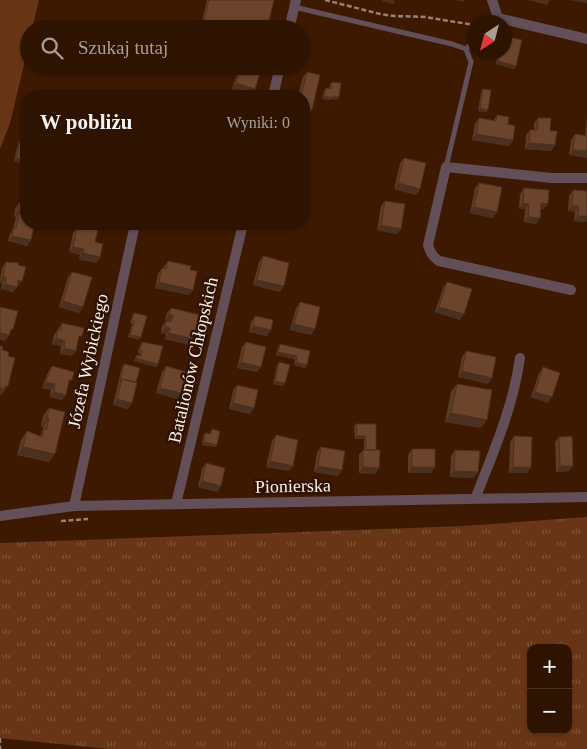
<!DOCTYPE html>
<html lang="pl">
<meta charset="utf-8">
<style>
:root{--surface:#2e1301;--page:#361c0b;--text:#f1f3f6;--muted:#a79e99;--line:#493223}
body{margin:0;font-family:Georgia,serif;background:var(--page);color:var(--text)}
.controls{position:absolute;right:15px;bottom:15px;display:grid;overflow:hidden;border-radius:10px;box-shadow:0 1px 4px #0004}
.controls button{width:45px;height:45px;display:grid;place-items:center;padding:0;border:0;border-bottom:1px solid var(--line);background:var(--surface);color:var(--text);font:25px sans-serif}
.compass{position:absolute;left:467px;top:15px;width:45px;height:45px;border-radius:50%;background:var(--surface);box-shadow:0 1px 4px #0004;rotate:216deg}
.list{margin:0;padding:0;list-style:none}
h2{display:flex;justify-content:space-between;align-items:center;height:65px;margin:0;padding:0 20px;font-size:21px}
h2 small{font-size:16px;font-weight:400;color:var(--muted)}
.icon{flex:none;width:28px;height:28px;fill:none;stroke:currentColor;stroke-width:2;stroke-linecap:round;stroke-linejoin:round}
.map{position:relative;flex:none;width:587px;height:749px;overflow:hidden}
.search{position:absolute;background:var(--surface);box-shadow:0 1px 4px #0004;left:20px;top:20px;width:290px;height:55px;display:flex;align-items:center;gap:12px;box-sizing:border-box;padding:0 18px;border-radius:28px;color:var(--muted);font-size:19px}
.panel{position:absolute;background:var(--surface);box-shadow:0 1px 4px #0004;left:20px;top:90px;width:290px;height:140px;border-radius:20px}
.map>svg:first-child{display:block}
.grass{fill:url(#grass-tufts);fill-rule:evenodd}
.green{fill:#683616}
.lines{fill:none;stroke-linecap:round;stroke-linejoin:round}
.path{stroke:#988172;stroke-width:2.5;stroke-dasharray:5 2.5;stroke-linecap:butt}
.lane{stroke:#634f58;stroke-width:5}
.street{stroke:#634f58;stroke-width:10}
.wall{fill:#5d3a26}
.shaded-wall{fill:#4c301f}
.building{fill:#6c442c;stroke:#4c301f}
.labels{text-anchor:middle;stroke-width:5;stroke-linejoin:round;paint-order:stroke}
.street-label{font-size:18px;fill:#fbf1ec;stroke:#2e1202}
</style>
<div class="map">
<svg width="587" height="749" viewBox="0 0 587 749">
<defs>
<pattern id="grass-tufts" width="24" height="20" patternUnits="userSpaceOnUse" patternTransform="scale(1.25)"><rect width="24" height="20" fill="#683616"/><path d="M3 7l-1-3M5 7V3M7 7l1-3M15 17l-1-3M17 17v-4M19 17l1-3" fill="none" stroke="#7e5438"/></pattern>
</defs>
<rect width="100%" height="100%" fill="#3d1901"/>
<!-- grass -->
<path class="grass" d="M587,517v232h-478l-109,-11v-195l464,-17zM531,648h37v82h-37z"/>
<!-- green -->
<path class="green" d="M0,0h39l-7,29h-3v15l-19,79 -10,26z"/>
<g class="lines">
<!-- path -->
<path class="path" d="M325,0l55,14 14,2 31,1 49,8
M61,521l27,-2
M0,738v11"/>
<!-- lane -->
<path class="lane" d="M294,7l158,37 14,5 5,13 -25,105
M466,49l8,-8"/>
<!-- street -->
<path class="street" d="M492,0l6,18 89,21
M289,29l7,-29
M273,96l7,-30
M571,290l-132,-29c-6,-4 -9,-8 -11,-16l18,-78 106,11h35
M475,499c18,-46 38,-91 45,-141
M176,504l67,-280
M74,506l61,-282
M0,516l74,-10 513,-9"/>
</g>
<!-- wall -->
<path class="wall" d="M207,0h67l-7,29h-67z
M498,52h6l12,14 -2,3 -18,-5z
M240,66h22l-7,23 -4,6 -19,-6z
M307,72l5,38 -4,5 -4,-1v-18h-6l5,-19z
M332,82l7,15 -2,3 -5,-1 -1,1 -9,-1 2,-8 2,-3 3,1 1,-5z
M483,89l5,21 -2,2 -8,-1 3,-19z
M497,115l11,9 5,16 -4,6 -37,-6 3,-16 4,-6 14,3z
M538,118l12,13 5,14 -4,6 -26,-2 1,-14 4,-5h4v-7z
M587,118v40l-18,-3 2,-15 4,-6 10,1z
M20,140l6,24 -12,-3 4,-18z
M404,158l16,31 -4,6 -22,-6 6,-26z
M479,183l14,35 -23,-5 5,-25z
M524,188l20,21h-3l-5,15 -12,-2 1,-13h-6l1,-15z
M573,190l14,1v29l-1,2 -12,-1 1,-9 -7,-1 1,-15z
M385,201l12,33 -20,-4 4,-24z
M19,203l14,29 -6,14 -19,-5 2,-7 3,-5 3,-12h-2l1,-8z
M77,227l9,2 1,-2 8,15 5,15 -4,6 -17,-4 1,-4 -11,-3 4,-19z
M263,256l17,36 -27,-7 6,-23z
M168,261l22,9 -1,25 -34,-7 3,-14 4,-6h1z
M6,262l12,3v22h-1l-4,5 -12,-3 1,-6h-2v-4l2,-11z
M72,272l7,41 -20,-6 9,-30z
M447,282l13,38 -25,-8 8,-24z
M300,302l11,33 -21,-5 6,-22z
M171,308l19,37 -25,-6 1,-5 -5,-1 1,-7 4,-5h3l-4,-1 2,-7z
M134,313l7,24 -2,3 -11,-3 4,-13 -2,-1 2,-7z
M255,316l16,14 -4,6 -18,-4 2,-10z
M62,323l16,19 -6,14 -12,-2 1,-8 -9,-2 2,-9z
M142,342l16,22 -2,3 -22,-6 3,-6 3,1v-2l-2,-1 2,-8z
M246,342l15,25 -4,5 -20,-4 5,-21z
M280,344l30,7 -5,17 -11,-3 1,-6 -19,-4 2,-8z
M466,351l26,27 -4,6 -30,-7 4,-20z
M279,362l6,21 -2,3 -10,-2 4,-19z
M124,364l12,18 -8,27 -15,-4 9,-38z
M52,366l14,29 -4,5 -12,-3 1,-7 -9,-2 6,-16z
M166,366l11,33 -21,-6 6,-21z
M543,367l5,36 -17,-6 8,-24z
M457,384l24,44 -36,-6 6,-30z
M237,385l13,29 -21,-5 4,-19z
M49,408v54l-32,-7 4,-15 6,-9 13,5 2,-4 1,-5 -2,-1 2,-10z
M356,424h20l-1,50 -16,-1v-18l4,-5h1v-11h-9l-1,-12z
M212,429l5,16 -2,2 -13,-2 1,-9 2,-3 4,1z
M276,435l13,36 -23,-4 6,-26z
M514,436l17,31 -4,6h-18l1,-31z
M559,437l10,34 -13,1 -1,-30z
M321,447l21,23 -4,6 -24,-4 3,-20z
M412,449l19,24h-23v-18z
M455,450l19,28 -24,-1 1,-21z
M206,463l15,23 -4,6 -19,-5 4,-18z"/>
<!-- shaded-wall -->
<path class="shaded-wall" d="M382,0h10l3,1 -2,3 -11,-3z
M456,0h8l-1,2z
M528,0h22l-3,5z
M568,0h19v3z
M498,61l18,5 -2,3 -18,-5z
M188,66h27l2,1 -4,5z
M236,83l19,6 -4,6 -19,-6z
M324,96h9l6,1 -2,3 -5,-1 -1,1 -9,-1z
M304,108l8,2 -4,5 -4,-1z
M480,108l8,2 -2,2 -8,-1z
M476,134l37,6 -4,6 -37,-6z
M529,143l26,2 -4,6 -26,-2z
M573,150l14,1v7l-18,-3z
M16,158l10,3v3l-12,-3z
M398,183l22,6 -4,6 -22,-6z
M523,203l6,1 -4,5h-6z
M541,203l7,1 -4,5h-7z
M572,206h7l-4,6 -7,-1z
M474,207l23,5 -4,6 -23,-5z
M18,211l2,1 -4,5h-2z
M578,216h9v4l-1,2 -12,-1z
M528,217l12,1 -4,6 -12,-2z
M381,225l20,4 -4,5 -20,-4z
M12,236l19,4 -4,6 -19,-5z
M73,247l11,2 -4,6 -11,-3z
M83,253l17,4 -4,6 -17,-4z
M3,277h3l-4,6h-2v-2z
M18,280l4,1 -9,11 -12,-3 4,-5z
M257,280l27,6 -4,6 -27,-7z
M159,282l34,8 -4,5 -34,-7z
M63,301l20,6 -4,6 -20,-6z
M439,307l25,7 -4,6 -25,-8z
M169,315h4l-4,6 -4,-1z
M294,324l21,5 -4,6 -21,-5z
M253,326l18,4 -4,6 -18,-4z
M165,327l5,1 -4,6 -5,-1z
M0,333l9,2 -4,6 -5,-1z
M169,333l25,6 -4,6 -25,-6z
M130,335l11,2 -2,3 -11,-3z
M56,338l9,3 -4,5 -9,-2z
M64,348l12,3 -4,5 -12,-2z
M278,352l19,4 -2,3 -19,-4z
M136,358l22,6 -2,3 -22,-6z
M241,362l20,5 -4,5 -20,-4z
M296,362l11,3 -2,3 -11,-3z
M462,371l30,7 -4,6 -30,-7z
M275,381l10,2 -2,3 -10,-2z
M46,382l9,2 -4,6 -9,-2z
M5,386h3l-6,9h-2v-7z
M160,388l21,5 -4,6 -21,-6z
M54,392l12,3 -4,5 -12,-3z
M535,392l17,5 -4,6 -17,-6z
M117,399l15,4 -4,6 -15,-4z
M233,403l21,5 -4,6 -21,-5z
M451,413l36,7 -6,8 -36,-6z
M47,418h2l-6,9 -2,-1z
M357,436h9l-2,3h-9z
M204,442l13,3 -2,2 -13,-2z
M23,447l32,7 -6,8 -32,-7z
M270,461l23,5 -4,5 -23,-4z
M318,466l24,4 -4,6 -24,-4z
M560,466h13l-4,5 -13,1z
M363,467l16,1 -4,6 -16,-1z
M412,467h23l-4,6h-23z
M513,467h18l-4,6h-18z
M454,471l24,1 -4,6 -24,-1z
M202,481l19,5 -4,6 -19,-5z"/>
<!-- building -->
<path class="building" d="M209,0h65l-7,29h-65z
M504,36l18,4 -6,26 -18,-5 2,-9h4z
M242,66h20l-7,23 -19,-6z
M307,72l13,3 -8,35 -8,-2v-12h-3z
M332,82l9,1 -2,14 -6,-1v2l-9,-2 2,-8 5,1z
M483,89l8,1 -3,20 -8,-2z
M497,115l12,2 -1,7 7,2 -2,14 -37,-6 3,-16 17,3z
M538,118h13l-1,13h7l-2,14 -26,-2 1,-13h7z
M575,134l12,2v15l-14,-1z
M304,138h2l-2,9z
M20,140l6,2v19l-10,-3z
M404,158l22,5 -6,26 -22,-6z
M479,183l23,4 -5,25 -23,-5z
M524,188l25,2 -1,14 -7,-1 -1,15 -12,-1 1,-13 -6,-1z
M573,190l14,1v25h-9l1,-10h-7z
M385,201l20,3 -4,25 -20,-4z
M19,203l7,2v19h11v3l-3,-1 -3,14 -19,-4 2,-8h2l4,-16 -2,-1z
M77,227l10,2v-2l11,2 -3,13 8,2 -3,13 -17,-4 1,-4 -11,-2z
M263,256l26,7 -5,23 -27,-6z
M168,261l23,5 -1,4 7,1 -4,19 -34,-8 3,-14 4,1z
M6,262l13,1 -1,2 8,2 -4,14 -4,-1 -1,7 -12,-3 1,-7h-3z
M72,272l20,5 -9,30 -20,-6z
M447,282l25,7 -8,25 -25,-7z
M300,302l20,5 -5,22 -21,-5z
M0,307l18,4 -5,18h-2l-2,6 -9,-2z
M171,308l29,7 -6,24 -25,-6 1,-5 -5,-1 1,-6 5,1 2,-7h-4z
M134,313l13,3 -6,21 -11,-2 4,-14 -2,-1z
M255,316l18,4 -2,10 -18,-4z
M62,323l22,5 -2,8h-3l-3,15 -12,-3 1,-7 -9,-3 2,-8h3z
M142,342l21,4 -5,18 -22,-6 1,-3 4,1 1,-5 -2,-1z
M246,342l20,5 -5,20 -20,-5z
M280,344l30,7 -3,14 -11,-3 1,-6 -19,-4z
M0,346h3l-1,4 7,2 -1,4 7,2 -7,28h-3l-1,3 -4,-1z
M466,351l30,6 -4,21 -30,-7z
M279,362l11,3 -5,18 -10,-2z
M124,364l16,4 -4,14 -14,-3 -2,3z
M52,366l22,6 -2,8h-3l-3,15 -12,-3 1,-8 -9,-2z
M166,366l21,6 -6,21 -21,-5z
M543,367l17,6 -8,24 -17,-5z
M122,379l15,4 -5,20 -15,-4z
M457,384l35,6 -5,30 -36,-7z
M237,385l21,5 -4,18 -21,-5z
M49,408l16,4 -10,42 -32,-7 4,-16 15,6 2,-8h3l2,-11h-2z
M356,424h20v26h-10v-14h-9z
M212,429l8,2 -3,14 -13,-3 1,-9 6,1z
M276,435l22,5 -5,26 -23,-5z
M514,436l18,1 -1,30h-18z
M572,436l1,30h-13l-1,-29z
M321,447l24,4 -3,19 -24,-4z
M412,449h23v18h-23z
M363,450h17l-1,18 -16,-1z
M455,450l25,1 -2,21 -24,-1z
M206,463l19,5 -4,18 -19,-5z"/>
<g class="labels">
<!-- street labels -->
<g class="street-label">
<text transform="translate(193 360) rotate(-77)" y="6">Batalionów Chłopskich</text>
<text transform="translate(88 361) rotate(-78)" y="6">Józefa Wybickiego</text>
<text transform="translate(293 486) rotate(-1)" y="6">Pionierska</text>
</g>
</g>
</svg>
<div class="controls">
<button>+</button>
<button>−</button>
</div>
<svg class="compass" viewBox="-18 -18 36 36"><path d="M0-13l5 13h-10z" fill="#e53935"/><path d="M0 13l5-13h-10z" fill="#a79e99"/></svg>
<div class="search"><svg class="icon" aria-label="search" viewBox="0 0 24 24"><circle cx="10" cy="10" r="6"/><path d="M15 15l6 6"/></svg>Szukaj tutaj</div>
<section class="panel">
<h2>W pobliżu<small>Wyniki: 0</small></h2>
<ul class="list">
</ul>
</section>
</div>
